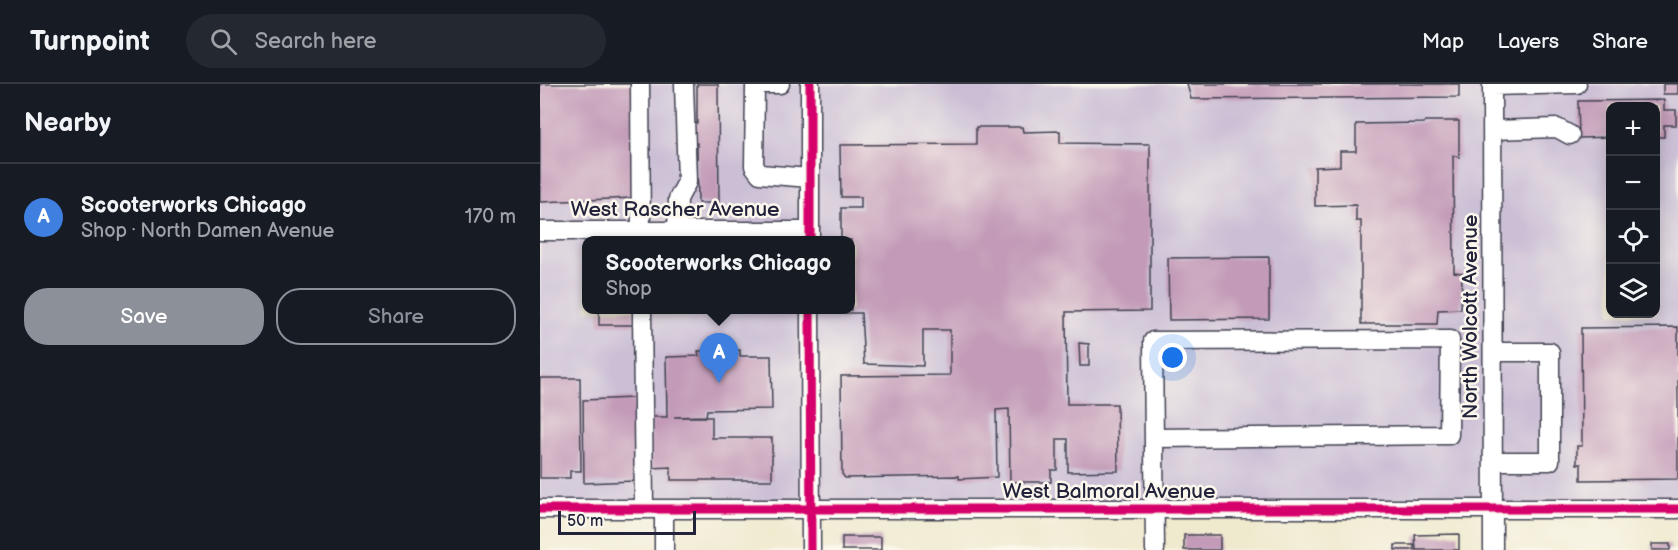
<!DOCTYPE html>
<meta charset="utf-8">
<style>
:root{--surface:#171b24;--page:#242831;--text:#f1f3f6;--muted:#9ea1a6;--line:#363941;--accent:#8c9099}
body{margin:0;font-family:"Balsamiq Sans",sans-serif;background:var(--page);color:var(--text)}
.controls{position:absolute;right:18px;top:18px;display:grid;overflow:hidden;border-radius:12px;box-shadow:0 3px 15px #0003}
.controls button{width:54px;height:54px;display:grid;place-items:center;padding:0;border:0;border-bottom:2px solid var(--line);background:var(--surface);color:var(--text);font:30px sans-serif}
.scale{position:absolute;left:18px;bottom:15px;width:138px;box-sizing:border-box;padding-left:6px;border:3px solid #22223b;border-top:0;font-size:16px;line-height:21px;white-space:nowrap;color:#22223b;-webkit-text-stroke:4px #fbf7ec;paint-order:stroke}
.you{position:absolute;left:633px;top:274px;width:21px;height:21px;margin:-15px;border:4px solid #fff;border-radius:50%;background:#1a73e8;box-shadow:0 0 0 9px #1a73e833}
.badge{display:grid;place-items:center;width:39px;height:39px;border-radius:50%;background:var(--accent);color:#fff;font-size:20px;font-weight:700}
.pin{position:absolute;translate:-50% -50px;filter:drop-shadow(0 2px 3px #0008)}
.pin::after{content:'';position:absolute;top:32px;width:21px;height:18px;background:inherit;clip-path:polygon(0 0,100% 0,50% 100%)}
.popup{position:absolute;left:42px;top:152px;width:273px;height:78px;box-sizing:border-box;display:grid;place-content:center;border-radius:12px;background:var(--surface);filter:drop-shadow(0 2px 4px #0005);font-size:20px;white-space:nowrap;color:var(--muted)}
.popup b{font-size:22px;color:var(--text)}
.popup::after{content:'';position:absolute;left:50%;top:100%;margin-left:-12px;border:12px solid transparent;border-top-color:var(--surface)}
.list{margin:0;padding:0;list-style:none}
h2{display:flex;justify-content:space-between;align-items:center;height:78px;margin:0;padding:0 24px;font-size:26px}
h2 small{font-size:20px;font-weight:400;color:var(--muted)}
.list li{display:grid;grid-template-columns:39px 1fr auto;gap:18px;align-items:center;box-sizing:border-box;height:108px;padding:0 24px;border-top:2px solid var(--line)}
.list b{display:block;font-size:22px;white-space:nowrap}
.list p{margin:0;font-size:20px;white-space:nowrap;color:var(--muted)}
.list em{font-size:20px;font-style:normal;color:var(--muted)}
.actions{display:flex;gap:12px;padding:18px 24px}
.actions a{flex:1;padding:14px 0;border:2px solid var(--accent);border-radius:24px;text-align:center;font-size:21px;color:var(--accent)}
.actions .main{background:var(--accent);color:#fff}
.icon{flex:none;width:33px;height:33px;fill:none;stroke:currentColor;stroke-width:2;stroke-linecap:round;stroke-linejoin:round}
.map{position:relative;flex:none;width:1138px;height:466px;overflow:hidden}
header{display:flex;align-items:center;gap:36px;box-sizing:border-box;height:84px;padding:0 30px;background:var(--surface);border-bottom:2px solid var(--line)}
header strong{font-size:28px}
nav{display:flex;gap:33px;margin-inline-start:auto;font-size:21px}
.search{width:420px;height:54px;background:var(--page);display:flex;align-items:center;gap:15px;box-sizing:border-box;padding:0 21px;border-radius:33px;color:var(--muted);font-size:22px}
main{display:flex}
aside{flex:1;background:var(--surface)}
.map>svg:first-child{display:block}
.industrial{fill:#cbbfd5;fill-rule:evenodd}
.building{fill:#c39bb8}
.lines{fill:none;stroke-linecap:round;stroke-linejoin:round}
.minor-casing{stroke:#414051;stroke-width:21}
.minor{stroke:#fff;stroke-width:18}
.cycleway-casing{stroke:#fbf7ec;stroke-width:13}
.cycleway{stroke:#d6006c;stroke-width:9}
.labels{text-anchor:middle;stroke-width:5;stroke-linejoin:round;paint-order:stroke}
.street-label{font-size:21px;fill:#22223b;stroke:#fbf7ec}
</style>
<header>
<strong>Turnpoint</strong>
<div class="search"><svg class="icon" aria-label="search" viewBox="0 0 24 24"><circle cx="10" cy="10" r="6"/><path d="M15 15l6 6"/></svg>Search here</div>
<nav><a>Map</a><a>Layers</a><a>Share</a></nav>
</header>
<main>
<aside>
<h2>Nearby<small></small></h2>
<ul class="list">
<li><span class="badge" style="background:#3f7fe0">A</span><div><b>Scooterworks Chicago</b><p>Shop · North Damen Avenue</p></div><em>170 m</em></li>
</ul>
<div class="actions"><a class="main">Save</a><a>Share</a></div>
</aside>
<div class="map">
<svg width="1138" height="466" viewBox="0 0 1138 466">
<rect width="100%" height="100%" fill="#fbf7ec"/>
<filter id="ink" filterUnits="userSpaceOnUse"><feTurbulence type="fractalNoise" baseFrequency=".0167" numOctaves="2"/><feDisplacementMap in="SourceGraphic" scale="12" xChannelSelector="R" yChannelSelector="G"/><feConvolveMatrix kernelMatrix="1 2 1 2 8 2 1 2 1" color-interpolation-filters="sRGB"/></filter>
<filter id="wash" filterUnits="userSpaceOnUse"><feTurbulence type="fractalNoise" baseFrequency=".008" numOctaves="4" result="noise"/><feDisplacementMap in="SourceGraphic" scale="24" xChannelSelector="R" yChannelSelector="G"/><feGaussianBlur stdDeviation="1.35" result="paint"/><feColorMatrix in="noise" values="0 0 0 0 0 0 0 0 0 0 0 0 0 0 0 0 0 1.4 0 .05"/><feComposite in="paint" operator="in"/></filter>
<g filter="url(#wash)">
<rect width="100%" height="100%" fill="#efe9ce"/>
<!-- industrial -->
<path class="industrial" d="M0,0h1138v421l-1138,4zM1070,22h46v208h-46zM47,156h264v70h-264z"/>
<g id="blocks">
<!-- building -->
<path class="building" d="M0,0h93v114l-93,4z
M157,0h21l1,119h-21l-1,-60h-3v-20h3z
M647,0h272v13l-268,2z
M1123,0h15v10h-15z
M1124,16v10h12v15h-12v12h-8v-31h-46v31l-31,1 -1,-37z
M885,37h34v36l-6,-1 1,116 8,1 -1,36 -23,1 -1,14h-76v-103h-5v-16l-41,1v-39l25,-1v-15h16v-27l68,-1z
M436,43h46l1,5 37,-1v12l90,1v167l-84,1 1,92h50l1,67 -50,1v-33h-11v31h-6v12h-41l-1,-73 -13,1 1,67 -38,2v-3l-114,2 -3,-4 -1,-98 109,-1v-45h-27v36l-59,-2 -3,-51h-19v-3h9v-70h-10v-32h20v-11h-20l-1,-52 136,-1z
M729,173v62l-100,1 -1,-62z
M59,226h35v15h-35z
M1138,243v152l-97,1v-16h-4v-18h5l-1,-118z
M539,259l10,1v22h-9z
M200,266v6h31l1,53 -65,1 -1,6 -32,1h38v21h60v42h-101v-13l-20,1v-51h16l-1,-60 33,-1 -1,-5z
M0,294h40l1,93h-11v7h-30z
M94,314l1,83 -51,2 -1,-83z
M919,450v16h-43l-1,-15z
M644,451h36v15h-36z
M302,453h39v13h-39z
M1112,460h18v6h-18z
M855,461h19v5h-19z"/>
</g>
</g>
<g filter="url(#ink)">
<use href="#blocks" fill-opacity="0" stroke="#414051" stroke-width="1.5"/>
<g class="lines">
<!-- minor casing -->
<g class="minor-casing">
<path id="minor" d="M100,0l1,156
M240,0h-22l-3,3 -1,79 6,8 50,4
M270,0v156
M952,0l1,466
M952,2l85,-2
M952,46l65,-2 13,7
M0,147h270
M137,147l1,-32 9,-17 -3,-98
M102,226l2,199
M270,226l1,240
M953,268h57v109h-57
M614,354l295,-3 1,-95 -297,1 2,209
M0,425h1138
M124,425v41"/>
</g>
<!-- minor -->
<use href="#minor" class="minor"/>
<!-- cycleway casing -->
<g class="cycleway-casing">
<path id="cycleway" d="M270,0v156
M270,226l1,240
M0,425h1138"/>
</g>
<!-- cycleway -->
<use href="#cycleway" class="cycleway"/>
</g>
</g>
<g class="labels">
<!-- street labels -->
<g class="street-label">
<text x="135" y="132">West Rascher Avenue</text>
<text transform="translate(930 233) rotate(-90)" y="7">North Wolcott Avenue</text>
<text x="569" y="414">West Balmoral Avenue</text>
</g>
</g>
</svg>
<div class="controls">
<button>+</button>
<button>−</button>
<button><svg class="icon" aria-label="locate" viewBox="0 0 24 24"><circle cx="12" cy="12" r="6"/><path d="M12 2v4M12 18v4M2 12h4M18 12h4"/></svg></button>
<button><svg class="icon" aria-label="layers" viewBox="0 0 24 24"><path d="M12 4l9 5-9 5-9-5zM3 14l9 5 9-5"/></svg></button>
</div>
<div class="scale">50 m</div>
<div class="you"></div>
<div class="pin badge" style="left:179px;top:299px;background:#3f7fe0">A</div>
<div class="popup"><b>Scooterworks Chicago</b>Shop</div>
</div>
</main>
